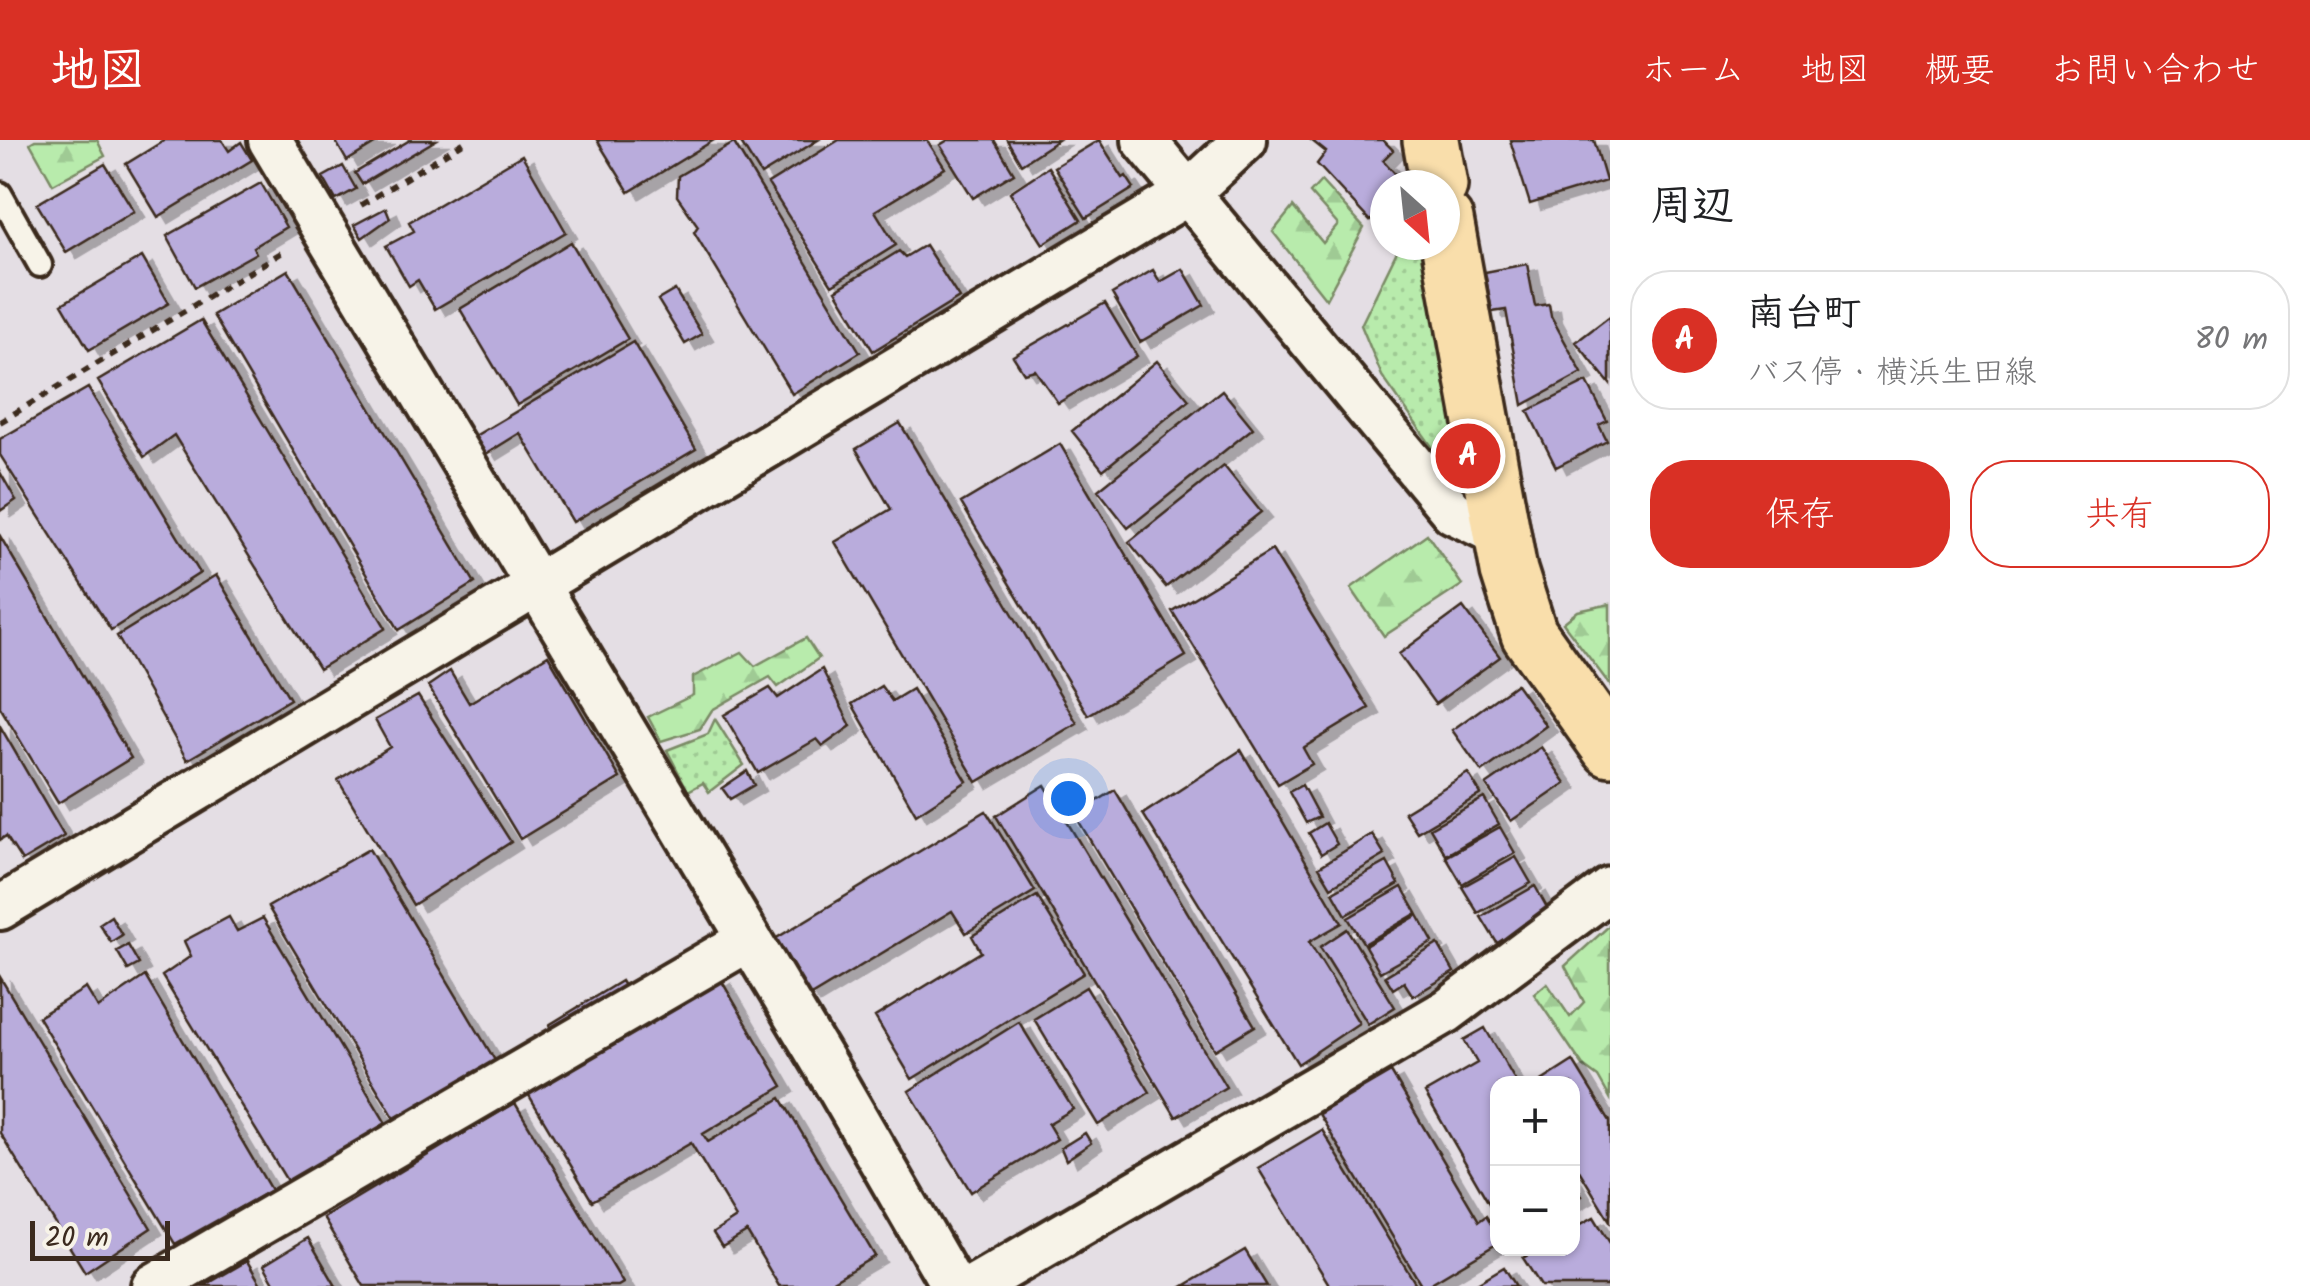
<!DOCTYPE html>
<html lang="ja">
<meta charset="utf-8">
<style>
:root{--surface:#fff;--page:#f2f2f2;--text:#202124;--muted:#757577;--line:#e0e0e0;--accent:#d93025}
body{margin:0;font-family:Kalam,"Klee One",sans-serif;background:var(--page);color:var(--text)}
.controls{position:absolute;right:30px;bottom:30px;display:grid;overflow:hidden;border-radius:20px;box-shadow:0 2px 8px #0004}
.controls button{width:90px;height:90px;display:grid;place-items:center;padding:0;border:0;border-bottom:2px solid var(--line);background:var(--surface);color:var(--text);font:50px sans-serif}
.compass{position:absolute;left:1370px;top:30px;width:90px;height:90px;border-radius:50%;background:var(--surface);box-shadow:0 2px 8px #0004;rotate:153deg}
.scale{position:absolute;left:30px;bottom:25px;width:140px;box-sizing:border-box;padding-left:10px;border:5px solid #3b2a1e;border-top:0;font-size:28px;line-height:35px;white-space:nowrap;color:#3b2a1e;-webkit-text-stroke:8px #f7f3e8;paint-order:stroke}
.you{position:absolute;left:1068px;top:658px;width:35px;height:35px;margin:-25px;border:8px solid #fff;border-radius:50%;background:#1a73e8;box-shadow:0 0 0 15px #1a73e833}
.badge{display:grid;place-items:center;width:65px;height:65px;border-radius:50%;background:var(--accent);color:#fff;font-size:32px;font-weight:700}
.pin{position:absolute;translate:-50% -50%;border:5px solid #fff;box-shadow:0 2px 10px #0006}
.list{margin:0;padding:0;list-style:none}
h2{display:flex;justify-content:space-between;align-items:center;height:130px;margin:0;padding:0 40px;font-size:42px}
h2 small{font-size:32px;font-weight:400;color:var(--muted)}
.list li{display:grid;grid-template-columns:65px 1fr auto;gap:30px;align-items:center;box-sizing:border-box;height:140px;margin:0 20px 20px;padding:0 20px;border:2px solid var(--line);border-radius:40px}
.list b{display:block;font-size:38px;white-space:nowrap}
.list p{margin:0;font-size:32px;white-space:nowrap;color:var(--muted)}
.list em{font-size:32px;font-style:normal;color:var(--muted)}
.actions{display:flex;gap:20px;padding:30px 40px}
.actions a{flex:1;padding:22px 0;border:2px solid var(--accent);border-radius:40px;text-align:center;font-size:35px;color:var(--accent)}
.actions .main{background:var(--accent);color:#fff}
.map{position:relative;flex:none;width:1610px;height:1146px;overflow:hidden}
header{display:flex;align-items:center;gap:60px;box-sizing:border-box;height:140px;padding:0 50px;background:var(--accent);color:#fff}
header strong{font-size:48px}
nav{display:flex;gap:55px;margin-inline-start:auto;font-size:35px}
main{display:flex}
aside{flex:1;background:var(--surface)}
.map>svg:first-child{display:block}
.grass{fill:url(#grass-dots);stroke:#7a8a65;stroke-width:2.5}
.forest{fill:url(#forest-firs);stroke:#7a8a65;stroke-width:2.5}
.building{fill:#b9acdc;stroke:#3b2a1e;stroke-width:2.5;filter:url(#shadow)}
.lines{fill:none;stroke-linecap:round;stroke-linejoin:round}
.lane-casing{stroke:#3b2a1e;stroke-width:30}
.street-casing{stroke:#3b2a1e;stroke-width:50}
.primary-casing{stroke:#3b2a1e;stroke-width:62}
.path{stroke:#3b2a1e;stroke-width:6;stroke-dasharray:8 8;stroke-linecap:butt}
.lane{stroke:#f7f3e8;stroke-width:22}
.street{stroke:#f7f3e8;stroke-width:42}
.primary{stroke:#f9deab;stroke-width:55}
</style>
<header>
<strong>地図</strong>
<nav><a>ホーム</a><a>地図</a><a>概要</a><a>お問い合わせ</a></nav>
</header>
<main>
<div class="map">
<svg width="1610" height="1146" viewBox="0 0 1610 1146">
<defs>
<pattern id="grass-dots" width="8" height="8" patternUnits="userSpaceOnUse" patternTransform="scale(2.5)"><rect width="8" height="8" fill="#b8ebac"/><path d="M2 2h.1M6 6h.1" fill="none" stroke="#9fca94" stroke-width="1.8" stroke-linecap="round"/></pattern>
<pattern id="forest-firs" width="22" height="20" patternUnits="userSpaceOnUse" patternTransform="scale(2.5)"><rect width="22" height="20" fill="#b8ebac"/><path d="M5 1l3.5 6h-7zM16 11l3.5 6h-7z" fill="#9fca94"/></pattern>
<filter id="shadow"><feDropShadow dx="11" dy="6" stdDeviation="0" flood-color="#0004"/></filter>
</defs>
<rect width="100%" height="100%" fill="#e4dee4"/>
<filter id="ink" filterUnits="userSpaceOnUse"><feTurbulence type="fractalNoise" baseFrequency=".01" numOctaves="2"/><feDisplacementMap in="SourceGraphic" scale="20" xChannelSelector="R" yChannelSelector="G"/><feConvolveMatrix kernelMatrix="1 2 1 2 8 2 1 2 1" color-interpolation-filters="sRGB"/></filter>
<g filter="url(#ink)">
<!-- grass -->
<path class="grass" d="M1400,105h25l45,232 -13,5 -75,-106 -21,-51z
M715,579l29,46 -35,27 -6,-9 -15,8 -21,-41 41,-16z"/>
<!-- forest -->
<path class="forest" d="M35,0h62l8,16 -52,28 -23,-41z
M1321,41l43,47 -38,71 -53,-67 20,-25 30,36 15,-18 -28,-32z
M1427,394l35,51 -78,51 -33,-48z
M1610,464v81l-47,-62 15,-12z
M806,498l13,20 -41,29 -8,-10 -58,33 -12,19 -39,12 -13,-24 45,-22v-18l49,-25 13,14z
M1610,785v173l-12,-21 -15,-11 -49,-72 13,-11 23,34 14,-15 -19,-36z"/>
<!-- building -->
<path class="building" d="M165,0h57l7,11 12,-9 11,18 -94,57 -32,-53z
M335,0h46l-34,21z
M410,0h26l-74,44 -7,-11z
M597,0h117l-85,52z
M739,0h79l-57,35z
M839,0h88l18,28 -70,43 21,34 -64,40 -64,-101z
M948,0h46l20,33 -41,25 -33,-53z
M1007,0h51l-37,24z
M1099,0l24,38 3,-2 8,12 -48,30 -32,-51z
M1311,0h72l10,10 -10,10 19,21 -3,4h-14v25l-15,11 -53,-57 9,-12z
M1510,0h84l12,41 -76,23z
M734,3l126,209 -68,42 -98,-162 4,-6 -21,-30 1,-20z
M522,15l44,77 -131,77 -17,-29 -9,6 -23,-40 28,-15 -5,-9z
M105,24l29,47 -68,41 -29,-48z
M343,26l13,23 -20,11 -13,-23z
M1048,27l33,53 -38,24 -33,-52z
M261,43l25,44 -33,20 3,6 -61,34 -28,-51z
M386,68l4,10 -28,20 -8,-13z
M571,102l57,97 -111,66 -57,-96z
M925,105l34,53 -86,53 -37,-61 63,-39 6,6z
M142,117l27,46 -80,47 -27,-46z
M1527,124l8,42 14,-2 2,12 31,57 -59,32 -17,-95 -14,2 -7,-40z
M1183,129l21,36 -64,37 -28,-48 41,-24 7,12z
M288,130l187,313 -76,47 -186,-315z
M675,150l27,44 -17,10 -27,-44z
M1105,163l32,53 -79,47 -23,-33 -11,3 -11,-17z
M1610,176v68l-34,-42z
M201,180l185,308 -67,41 -145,-234 -30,22 -46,-76z
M633,202l63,107 -123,73 -53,-89 -34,21 -11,-18z
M1157,221l32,39 -86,70 -31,-39z
M1587,242l20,39 -8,4 8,16 -51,26 -28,-56z
M88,248l112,185 -89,57 -111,-175v-16z
M1222,250l31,38 -125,100 -30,-38z
M900,283l177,300 -100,59 -142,-240 56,-33 -35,-60z
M1060,304l126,212 -98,59 -127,-212z
M1224,326l37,46 -95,75 -37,-45z
M0,332l16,28 -16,11z
M0,396l131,222 -73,45 -58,-96z
M1272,410l97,158 -66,40 9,16 -34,20 -106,-173z
M216,435l74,124 -103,61 -70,-124z
M1463,467l37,50 -65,47 -36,-50z
M548,515l72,123 -100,61 -92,-153 22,-15 19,32z
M822,529l29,57 -28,20 -6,-7 -59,34 -34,-58 46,-27 8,10z
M1516,544l30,42 -64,46 -30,-42z
M881,546l11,15 20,-12 55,92 -51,33 -64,-110z
M418,556l93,146 -98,63 -75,-125 52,-33 -15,-27z
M0,586l64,110 -42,25 -16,-25 -6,4z
M1541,607l25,36 -55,38 -25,-36z
M1241,610l101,173 -33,19 50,81 -61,41 -155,-250z
M747,631l7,14 -24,14 -8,-11z
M1468,633l13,21 -64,38 -13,-20z
M1045,645l181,302 -50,30 -180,-301z
M1302,645l17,32 -13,6 -17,-31z
M1115,650l140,236 -40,24 -140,-235z
M1484,658l15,26 -53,31 -16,-27z
M986,671l49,80 -69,42 -14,-22 -143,86 -34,-58z
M1325,683l12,21 -16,10 -12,-21z
M1500,687l15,26 -53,31 -16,-27z
M1372,694l13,21 -54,32 -12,-20z
M369,709l130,218 -98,62 -133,-222z
M1516,717l15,26 -53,30 -16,-26z
M1387,722l12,22 -53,31 -13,-23z
M1535,746l15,27 -53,30 -16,-26z
M1402,747l15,26 -53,31 -16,-26z
M1037,756l47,77 -172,106 -37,-62 106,-65 -9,-16z
M1418,775l15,27 -53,30 -15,-26z
M111,776l11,19 -11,7 -12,-18z
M229,777l8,14 26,-13 127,212 -98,59 -130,-213 29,-20 -7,-15z
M1347,789l48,78 -27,17 -48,-77z
M1438,804l16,28 -41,24 -9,-14 -11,7 -8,-13z
M128,805l11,19 -11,6 -11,-19z
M145,836l126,214 -96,54 -137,-227 48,-29 12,20z
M0,837l151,251 -66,44 -85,-139z
M720,838l63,108 -80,48 5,8 73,-44 94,158 -51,30h-45l-32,-54 -25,15 -9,-14 23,-15 -45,-75 -99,58 -65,-109z
M621,841l8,13 -72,44 -8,-13z
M1086,847l64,105 -52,33 -64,-106z
M1019,882l54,87 -25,15 9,15 -86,53 -62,-101z
M1485,888l32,56h-19v135l-73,-126 52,-30 -13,-23z
M1573,921l37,60v100l-38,-62v-75h-35z
M1391,932l88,149 7,-5 12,19v8l-72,43h-4l-103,-172z
M515,963l108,180 -5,3h-254l-41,-68z
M1322,990l95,156h-87l-72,-118z
M1085,993l6,10 -25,17 -5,-12z
M1572,1040l10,16 -10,6z
M1594,1077l16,26v43h-69l-18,-28 17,-10h32v-19z
M308,1098l28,48h-60l-12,-21z
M1245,1110l22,36h-83z
M247,1121l15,25h-58z
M1504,1127l12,19h-44z"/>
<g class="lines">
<!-- lane casing -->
<g class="lane-casing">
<path id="lane" d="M0,54l40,71"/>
</g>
<!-- street casing -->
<g class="street-casing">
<path id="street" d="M270,0l568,947 115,199
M1144,0l309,372 48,23
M0,768l1187,-714 58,-54
M153,1146l595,-346
M975,1146l472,-275 163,-122"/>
</g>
<!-- primary casing -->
<g class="primary-casing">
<path id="primary" d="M1431,0l8,45
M1445,80l64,351 20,63 81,114"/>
</g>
<!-- path -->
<path class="path" d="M361,65l107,-65
M0,282l286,-172"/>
<!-- lane -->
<use href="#lane" class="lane"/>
<!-- street -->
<use href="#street" class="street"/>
<!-- primary -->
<use href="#primary" class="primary"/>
</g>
</g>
</svg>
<div class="controls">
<button>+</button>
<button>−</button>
</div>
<svg class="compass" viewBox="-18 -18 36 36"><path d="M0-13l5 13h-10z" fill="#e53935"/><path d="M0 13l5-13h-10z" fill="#757577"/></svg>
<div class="scale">20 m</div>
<div class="you"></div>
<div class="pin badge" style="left:1468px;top:316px">A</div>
</div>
<aside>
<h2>周辺<small></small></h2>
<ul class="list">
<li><span class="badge">A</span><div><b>南台町</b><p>バス停 · 横浜生田線</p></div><em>80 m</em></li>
</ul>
<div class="actions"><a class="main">保存</a><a>共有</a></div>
</aside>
</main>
